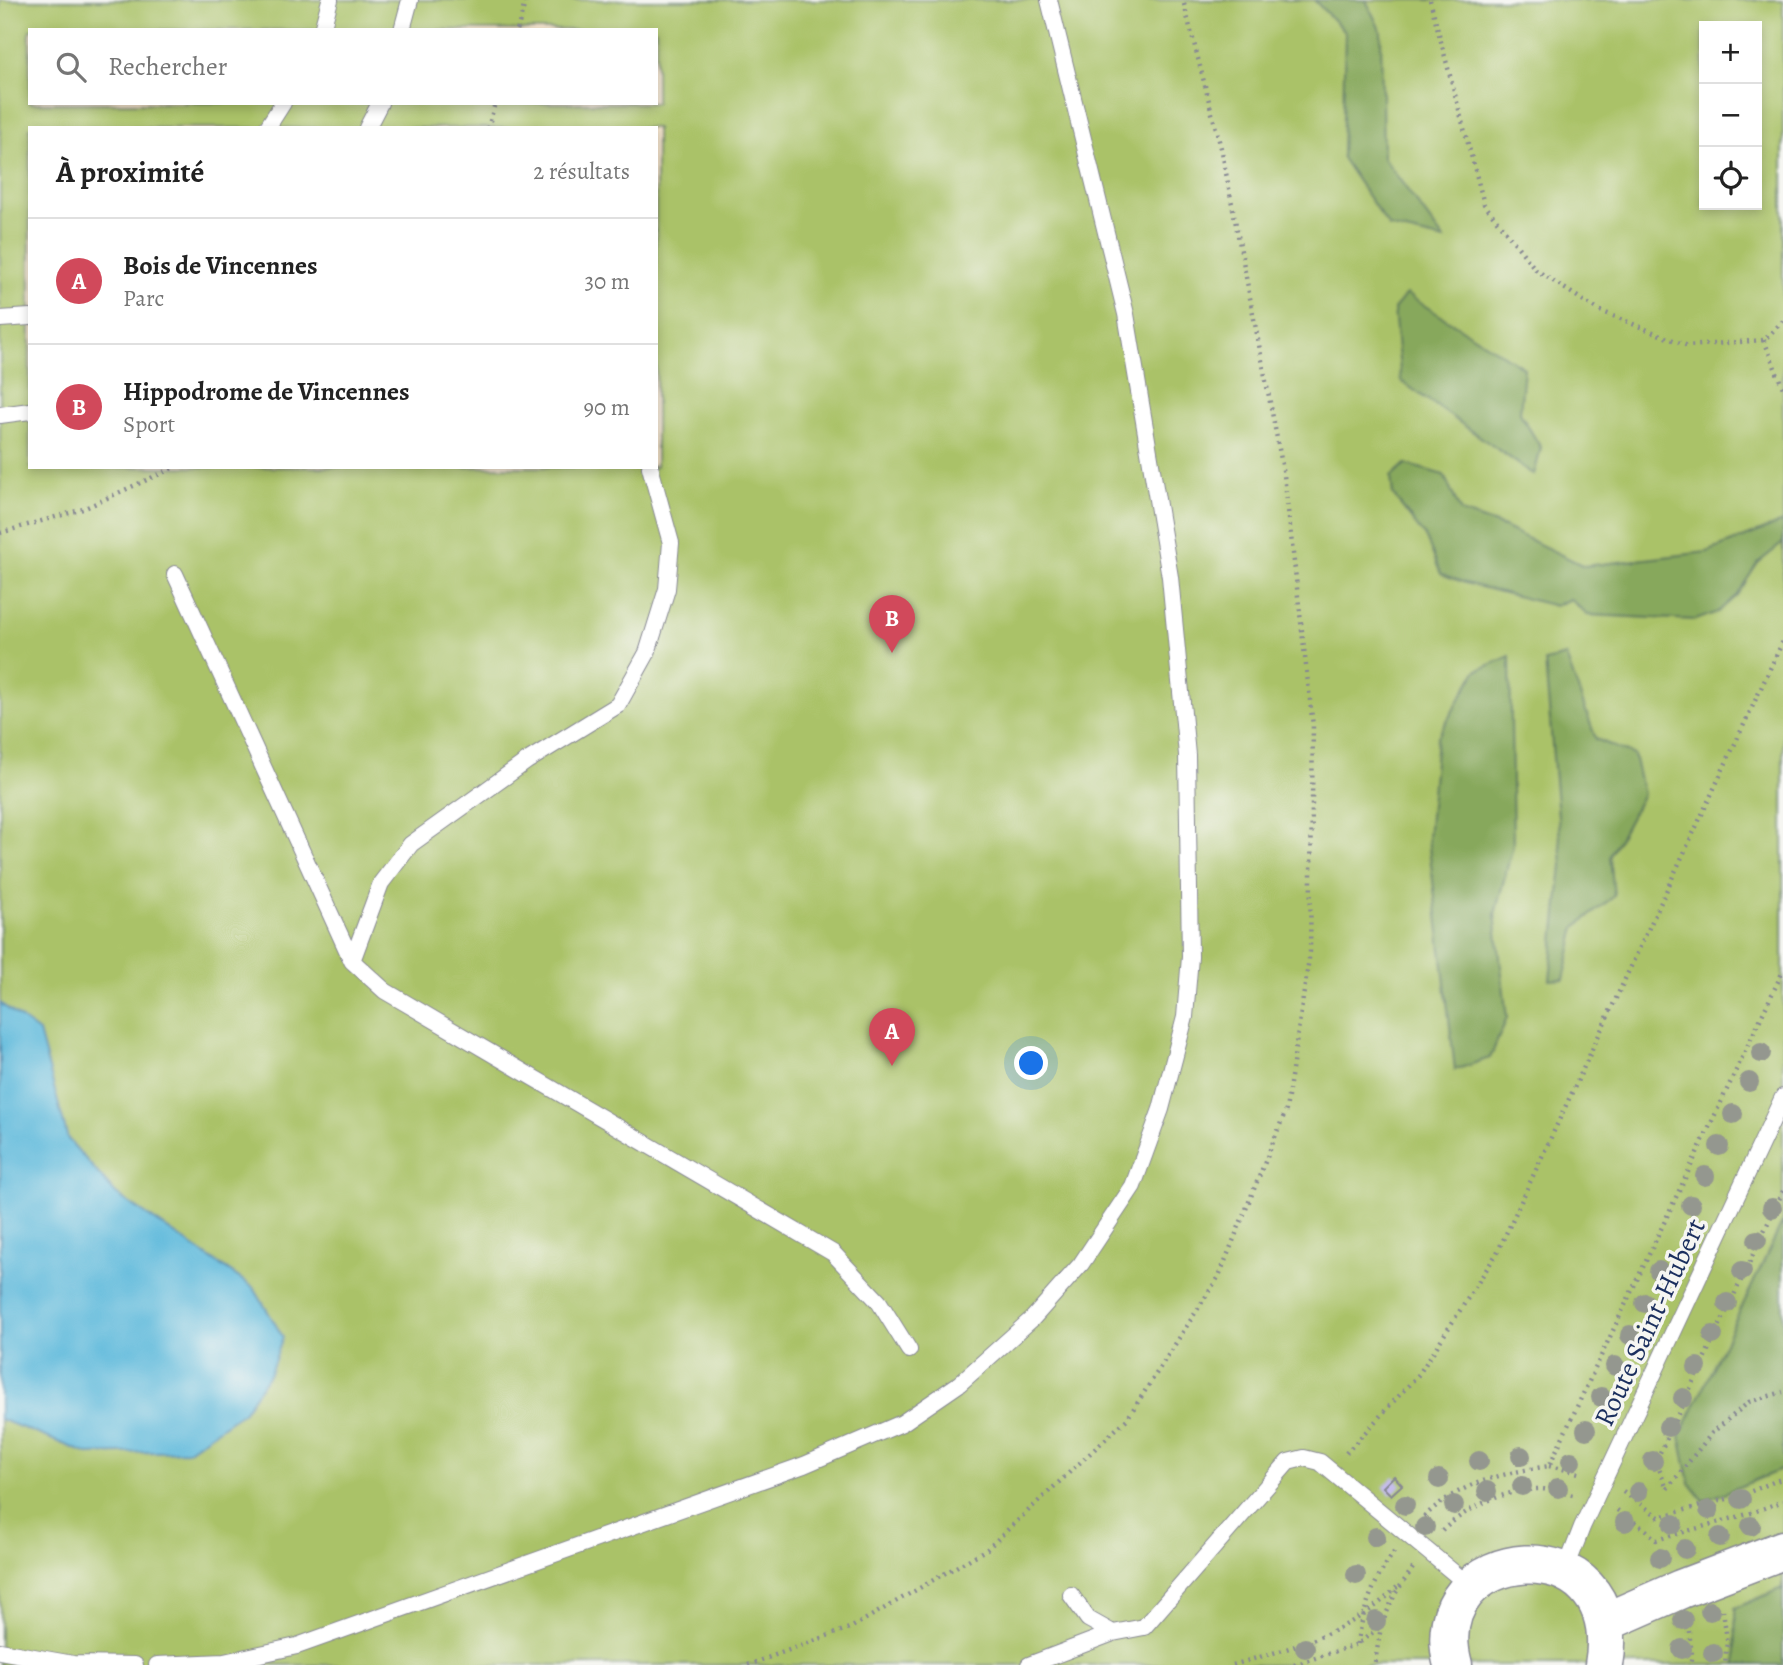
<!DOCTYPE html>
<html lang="fr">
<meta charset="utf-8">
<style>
:root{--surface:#fff;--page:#f6f6f6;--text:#222;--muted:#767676;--line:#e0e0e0;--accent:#d1495b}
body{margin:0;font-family:Alegreya,serif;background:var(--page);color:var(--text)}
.controls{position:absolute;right:21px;top:21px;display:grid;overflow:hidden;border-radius:0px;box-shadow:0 4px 10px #0003}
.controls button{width:63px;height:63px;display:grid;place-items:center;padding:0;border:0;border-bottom:2px solid var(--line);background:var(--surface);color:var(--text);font:35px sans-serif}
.you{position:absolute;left:1032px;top:1064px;width:24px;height:24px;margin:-18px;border:5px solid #fff;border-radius:50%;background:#1a73e8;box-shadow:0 0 0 10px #1a73e833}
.badge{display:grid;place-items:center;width:46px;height:46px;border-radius:50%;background:var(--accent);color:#fff;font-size:23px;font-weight:700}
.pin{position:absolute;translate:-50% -58px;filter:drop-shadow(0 2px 4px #0008)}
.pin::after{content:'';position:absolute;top:37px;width:24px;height:21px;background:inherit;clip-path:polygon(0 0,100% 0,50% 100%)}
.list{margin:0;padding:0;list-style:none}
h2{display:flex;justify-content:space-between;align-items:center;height:91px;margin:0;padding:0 28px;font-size:30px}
h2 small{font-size:23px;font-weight:400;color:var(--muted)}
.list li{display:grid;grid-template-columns:46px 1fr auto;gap:21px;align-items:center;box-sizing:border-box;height:126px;padding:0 28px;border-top:2px solid var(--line)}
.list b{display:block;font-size:26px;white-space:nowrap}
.list p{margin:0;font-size:23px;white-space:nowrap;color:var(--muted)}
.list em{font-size:23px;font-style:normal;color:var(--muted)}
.icon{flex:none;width:38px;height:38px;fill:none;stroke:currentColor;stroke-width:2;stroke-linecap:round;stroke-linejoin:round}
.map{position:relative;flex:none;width:1783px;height:1665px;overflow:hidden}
.search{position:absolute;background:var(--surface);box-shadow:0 4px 10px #0003;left:28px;top:28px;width:630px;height:77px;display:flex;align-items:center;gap:18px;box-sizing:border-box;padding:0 24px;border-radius:0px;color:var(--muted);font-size:26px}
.panel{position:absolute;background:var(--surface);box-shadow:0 4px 10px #0003;left:28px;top:126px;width:630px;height:343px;border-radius:0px}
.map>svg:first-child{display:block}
.green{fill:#aac268;stroke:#627863;stroke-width:2;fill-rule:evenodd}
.forest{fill:#87a85c;stroke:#516c5d;stroke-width:2}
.water{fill:#5ebadc;stroke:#3c749d;stroke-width:2}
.building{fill:#c0b6ed}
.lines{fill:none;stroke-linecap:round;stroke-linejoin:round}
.lane-casing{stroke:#878893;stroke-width:18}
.secondary-casing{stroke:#878893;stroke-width:41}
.path{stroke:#878893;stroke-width:4.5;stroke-dasharray:2 5;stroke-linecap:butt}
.lane{stroke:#fff;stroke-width:16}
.secondary{stroke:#fff;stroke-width:38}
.tree{fill:#94978f}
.labels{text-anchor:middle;stroke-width:7;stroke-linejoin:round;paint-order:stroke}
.street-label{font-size:28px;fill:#1b2f5e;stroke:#f6f6f2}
</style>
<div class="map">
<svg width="1783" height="1665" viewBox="0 0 1783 1665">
<rect width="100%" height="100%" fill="#f6f6f2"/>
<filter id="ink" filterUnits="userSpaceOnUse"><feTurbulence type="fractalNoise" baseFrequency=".0143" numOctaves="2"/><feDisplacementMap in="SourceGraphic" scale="14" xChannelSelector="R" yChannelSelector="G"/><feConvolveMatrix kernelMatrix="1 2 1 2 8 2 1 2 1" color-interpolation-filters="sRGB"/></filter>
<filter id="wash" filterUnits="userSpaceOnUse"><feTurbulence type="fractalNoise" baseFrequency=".00686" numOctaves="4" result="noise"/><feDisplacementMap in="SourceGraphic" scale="28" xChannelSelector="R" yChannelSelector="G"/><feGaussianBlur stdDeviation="1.57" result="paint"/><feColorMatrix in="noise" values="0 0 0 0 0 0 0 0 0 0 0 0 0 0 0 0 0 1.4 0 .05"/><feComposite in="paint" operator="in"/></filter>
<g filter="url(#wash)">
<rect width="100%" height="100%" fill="#f3e1c8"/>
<!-- green -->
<path class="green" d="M0,0h1783v1665h-1783zM1704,26h53v179h-53zM30,30h626v73h-626zM30,128h626v339h-626z"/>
<!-- forest -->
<path class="forest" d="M1314,0h52l15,32 2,125 61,83 -55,-13 -47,-69 3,-126z
M1406,294l118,74 -4,45 21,35 -7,27 -133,-94 -7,-72z
M1405,464l39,11 17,37 43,15 80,39 123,-14 76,-30v21l-25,20 -21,32 -19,17 -22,8 -109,-5 -17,-16 -15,7 -90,-23 -24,-9 -15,-36 -33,-43 -2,-18z
M1510,656l3,190 -18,68 12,104 -17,40 -35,12 -27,-232 9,-100 39,-67z
M1566,656l30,83 38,16 9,39 -33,62 4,40 -38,31 -12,52 -14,1 12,-115 -17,-204z
M1783,1221v248l-79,32 -14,-18 -10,-47z
M1783,1588v77h-47l-1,-57z"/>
<!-- water -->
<path class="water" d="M0,1003l39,29 29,107 48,55 138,94 29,49 -13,36 -27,39 -56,39 -99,3 -88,-35z"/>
<g id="blocks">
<!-- building -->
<path class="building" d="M1394,1476l8,9 -11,10 -8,-8z"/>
</g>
</g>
<g filter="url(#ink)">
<use href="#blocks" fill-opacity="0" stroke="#878893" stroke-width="2"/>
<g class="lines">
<!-- lane casing -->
<g class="lane-casing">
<path id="lane" d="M322,30l8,-30
M402,30l8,-30
M267,128l16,-25
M367,128l13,-25
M0,319l30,-2
M0,415l30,-4
M175,574l177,387 33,30 448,262 46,49 30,48
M352,961l29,-78 30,-39 116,-83 91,-56 29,-52 20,-64 4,-46 -21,-76
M1565,1571l17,-44 201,-430
M1071,1595l17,24 25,14 31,-6 144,-165 16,-4 16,4 151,125
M0,1651l73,13 62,1
M157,1665l67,-3 73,-16 507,-181 98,-42 57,-39 74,-66 48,-54 52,-78 28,-77 24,-92 5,-60 -3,-202 -17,-178 -44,-263 -77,-314
M1029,1665l84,-32"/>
</g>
<!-- secondary casing -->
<g class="secondary-casing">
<path id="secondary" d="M1606,1622l75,-33 102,-39
M1453,1665c-34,-125 176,-143 151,0"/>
</g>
<!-- path -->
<path class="path" d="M1430,0l54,204 52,66 62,40 90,36 76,-6 19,-19
M517,30l9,-30
M488,128l7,-25
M1764,340l19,48
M0,533l83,-24 92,-42
M1783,1191l-127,270 11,28 45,-56 37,-31 34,-10
M1346,1453l73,-79 78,-121 286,-612
M1549,1466l30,7
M1623,1492l36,25 83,-22 41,-17
M1617,1510l29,20 10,10 95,-27 32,-12
M1424,1517c34,-34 79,-44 125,-51l234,-495
M1442,1531c25,-24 62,-41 97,-42 11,0 23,4 34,6
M1723,1610l4,30 -2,25
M1688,1624l4,30 -2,11
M1358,1644c4,-34 16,-63 36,-92
M1375,1662l6,-35
M748,1665l104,-38 135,-78 140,-130 92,-143 67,-166 24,-158 3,-226 -29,-251 -62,-323 -39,-152
M1233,1665c60,-18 119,-32 164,-78
M1294,1665l64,-21 23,-18 14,-32 18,-26"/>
<!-- lane -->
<use href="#lane" class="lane"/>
<!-- secondary -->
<use href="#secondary" class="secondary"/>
</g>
<!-- trees -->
<g class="tree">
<circle cx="1761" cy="1053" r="10"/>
<circle cx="1749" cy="1082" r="10"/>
<circle cx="1733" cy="1114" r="10"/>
<circle cx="1719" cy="1146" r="10"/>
<circle cx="1705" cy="1176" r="10"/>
<circle cx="1691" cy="1205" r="10"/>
<circle cx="1772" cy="1208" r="10"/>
<circle cx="1757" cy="1240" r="10"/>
<circle cx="1659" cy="1271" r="10"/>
<circle cx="1742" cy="1271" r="10"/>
<circle cx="1645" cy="1303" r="10"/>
<circle cx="1727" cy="1303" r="10"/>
<circle cx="1630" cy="1335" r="10"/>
<circle cx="1713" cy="1335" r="10"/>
<circle cx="1615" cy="1366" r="10"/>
<circle cx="1697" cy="1367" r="10"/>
<circle cx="1601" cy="1397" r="10"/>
<circle cx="1683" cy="1398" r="10"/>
<circle cx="1668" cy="1427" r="10"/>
<circle cx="1586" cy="1430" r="10"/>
<circle cx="1521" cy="1456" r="10"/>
<circle cx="1479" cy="1461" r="10"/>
<circle cx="1571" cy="1461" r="10"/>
<circle cx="1653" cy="1461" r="10"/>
<circle cx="1439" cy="1479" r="10"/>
<circle cx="1522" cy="1486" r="10"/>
<circle cx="1558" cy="1488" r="10"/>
<circle cx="1487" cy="1491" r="10"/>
<circle cx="1638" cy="1492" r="10"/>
<circle cx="1741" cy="1499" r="10"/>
<circle cx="1405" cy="1505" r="10"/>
<circle cx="1454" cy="1505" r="10"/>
<circle cx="1709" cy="1510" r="10"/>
<circle cx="1625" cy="1522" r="10"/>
<circle cx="1673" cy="1524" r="10"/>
<circle cx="1751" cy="1526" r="10"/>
<circle cx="1425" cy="1527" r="10"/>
<circle cx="1376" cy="1537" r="10"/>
<circle cx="1720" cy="1537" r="10"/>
<circle cx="1685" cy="1549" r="10"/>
<circle cx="1660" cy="1558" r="10"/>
<circle cx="1356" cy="1575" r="10"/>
<circle cx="1710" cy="1611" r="10"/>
<circle cx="1683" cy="1620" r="10"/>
<circle cx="1376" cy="1621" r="10"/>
<circle cx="1305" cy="1648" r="10"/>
<circle cx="1682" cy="1649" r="10"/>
<circle cx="1713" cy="1653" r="10"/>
</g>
</g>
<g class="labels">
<!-- street labels -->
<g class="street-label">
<text transform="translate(1649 1322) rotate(-65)" y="10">Route Saint-Hubert</text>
</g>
</g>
</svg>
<div class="controls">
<button>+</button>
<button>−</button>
<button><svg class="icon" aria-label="locate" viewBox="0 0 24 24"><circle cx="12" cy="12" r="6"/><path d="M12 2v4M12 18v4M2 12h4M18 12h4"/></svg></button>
</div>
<div class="you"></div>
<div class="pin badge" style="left:892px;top:1066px">A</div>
<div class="pin badge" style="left:892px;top:653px">B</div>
<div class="search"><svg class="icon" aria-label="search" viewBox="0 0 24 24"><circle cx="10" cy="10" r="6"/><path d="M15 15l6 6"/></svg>Rechercher</div>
<section class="panel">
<h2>À proximité<small>2 résultats</small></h2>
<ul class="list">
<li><span class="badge">A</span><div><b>Bois de Vincennes</b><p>Parc</p></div><em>30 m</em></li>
<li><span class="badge">B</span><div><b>Hippodrome de Vincennes</b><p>Sport</p></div><em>90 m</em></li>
</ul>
</section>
</div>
